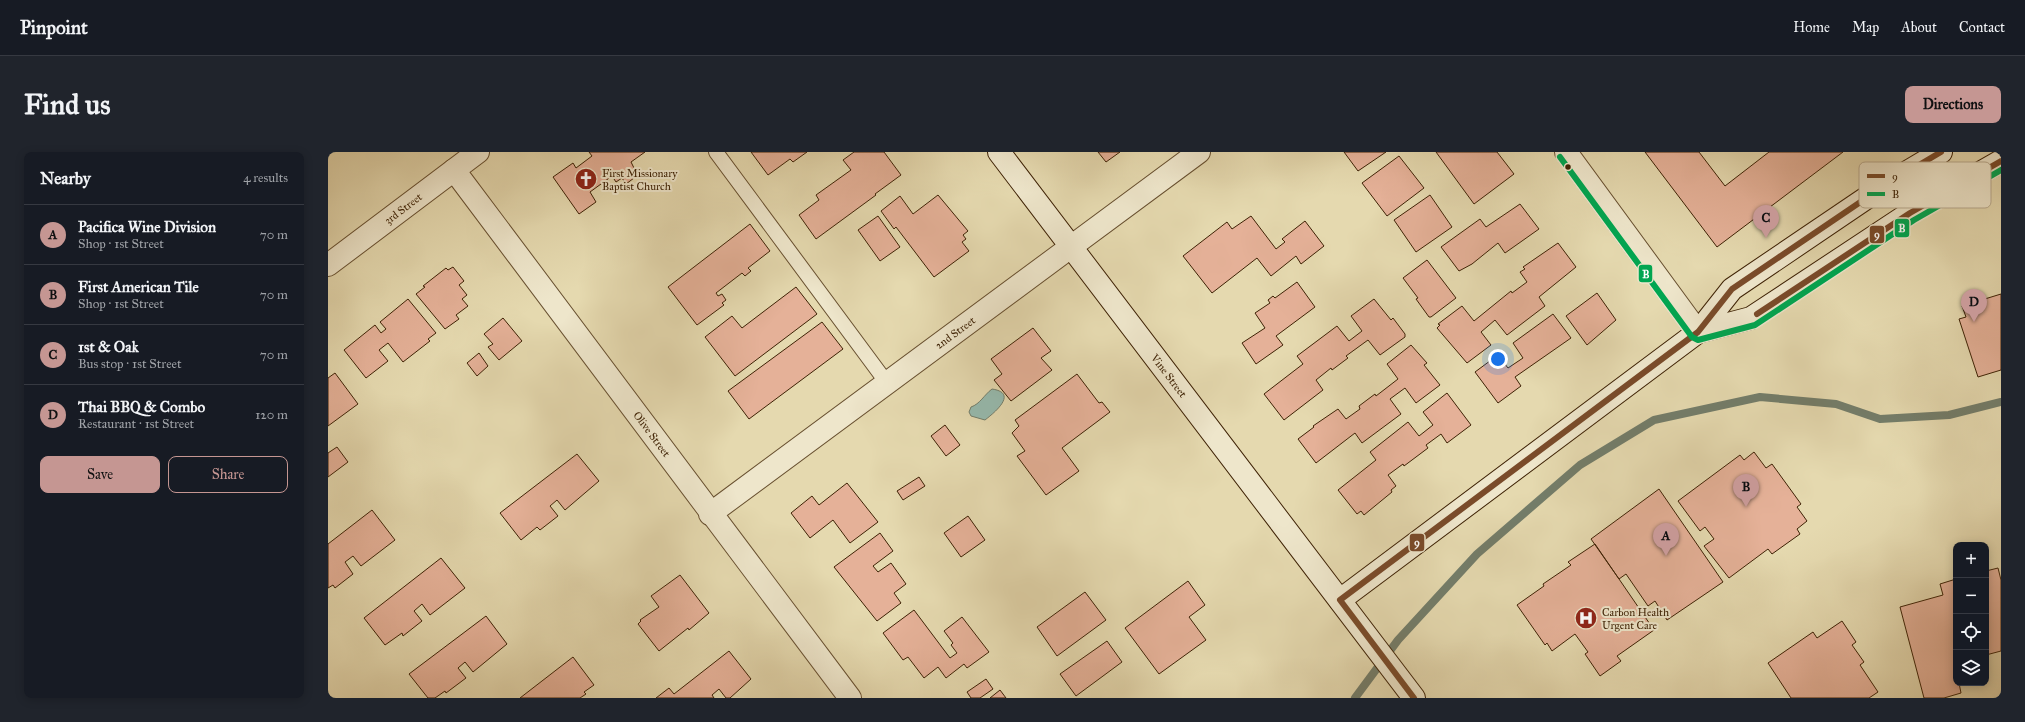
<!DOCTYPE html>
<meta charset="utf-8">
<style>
:root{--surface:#171b24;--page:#20242c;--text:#f1f3f6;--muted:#9ea1a6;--line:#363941;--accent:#c59692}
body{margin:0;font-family:"IM FELL Great Primer",serif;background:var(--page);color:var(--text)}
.controls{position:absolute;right:12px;bottom:12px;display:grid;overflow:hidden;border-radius:8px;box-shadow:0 2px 10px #0003}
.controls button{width:36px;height:36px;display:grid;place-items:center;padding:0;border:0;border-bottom:1px solid var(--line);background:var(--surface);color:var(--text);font:20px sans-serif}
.you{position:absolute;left:1170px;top:207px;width:14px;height:14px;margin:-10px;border:3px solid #fff;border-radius:50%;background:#1a73e8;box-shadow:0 0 0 6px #1a73e833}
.badge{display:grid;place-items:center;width:26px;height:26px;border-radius:50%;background:var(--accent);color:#111;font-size:13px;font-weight:700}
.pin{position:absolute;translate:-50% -33px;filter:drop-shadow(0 1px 2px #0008)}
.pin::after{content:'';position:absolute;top:21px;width:14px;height:12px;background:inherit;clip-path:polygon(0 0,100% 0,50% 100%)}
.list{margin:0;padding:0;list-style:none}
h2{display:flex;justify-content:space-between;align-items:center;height:52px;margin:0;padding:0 16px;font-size:17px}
h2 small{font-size:13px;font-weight:400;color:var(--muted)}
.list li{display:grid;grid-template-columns:26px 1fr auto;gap:12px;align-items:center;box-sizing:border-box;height:60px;padding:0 16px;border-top:1px solid var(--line)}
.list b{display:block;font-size:15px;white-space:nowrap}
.list p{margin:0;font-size:13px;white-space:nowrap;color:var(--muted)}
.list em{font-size:13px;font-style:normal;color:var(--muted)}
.actions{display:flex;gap:8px;padding:12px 16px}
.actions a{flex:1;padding:9px 0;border:1px solid var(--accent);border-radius:8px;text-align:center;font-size:14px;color:var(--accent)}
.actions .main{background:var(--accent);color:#111}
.icon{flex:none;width:22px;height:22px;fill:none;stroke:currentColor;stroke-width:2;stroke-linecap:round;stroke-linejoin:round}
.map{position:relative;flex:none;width:1673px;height:546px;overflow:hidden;border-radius:8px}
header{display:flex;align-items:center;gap:24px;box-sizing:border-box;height:56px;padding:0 20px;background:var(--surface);border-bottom:1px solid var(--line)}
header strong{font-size:19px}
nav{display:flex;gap:22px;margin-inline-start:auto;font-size:14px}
.intro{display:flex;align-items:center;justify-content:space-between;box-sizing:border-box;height:96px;padding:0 24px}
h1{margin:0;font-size:28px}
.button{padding:10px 18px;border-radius:8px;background:var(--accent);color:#111;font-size:14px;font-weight:700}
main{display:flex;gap:24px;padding:0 24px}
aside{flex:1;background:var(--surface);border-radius:8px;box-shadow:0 2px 10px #0003}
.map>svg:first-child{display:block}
.water{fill:#96baae;stroke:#737d6a}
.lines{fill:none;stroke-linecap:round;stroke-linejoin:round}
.stream{stroke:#737d6a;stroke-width:8}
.building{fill:#e5b198;stroke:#3e2205}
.lane-casing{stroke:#685030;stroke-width:16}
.street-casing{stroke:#685030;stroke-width:24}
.secondary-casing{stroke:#3e2205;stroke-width:24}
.lane{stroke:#eee6cb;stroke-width:14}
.street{stroke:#eee6cb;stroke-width:22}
.secondary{stroke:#eee6cb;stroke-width:22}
.bus-1-casing{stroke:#eee6cb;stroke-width:9}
.bus-2-casing{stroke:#eee6cb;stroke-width:9}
.bus-1{stroke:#7a4b2a;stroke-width:6}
.bus-2{stroke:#00a651;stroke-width:6}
.bus-dot{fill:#3e2205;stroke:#eee6cb;stroke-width:1.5}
.labels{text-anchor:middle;stroke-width:4;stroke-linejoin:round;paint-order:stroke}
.poi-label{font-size:11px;fill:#3e2205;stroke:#eee6cb;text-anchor:start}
.street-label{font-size:11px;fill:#3e2205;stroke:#eee6cb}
.key{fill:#eee6cb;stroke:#b9ab90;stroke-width:1}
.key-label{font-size:11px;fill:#3e2205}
.line-badge{stroke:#eee6cb;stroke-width:1.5}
.badge-label{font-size:11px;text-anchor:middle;font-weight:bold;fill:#fff}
</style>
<header>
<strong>Pinpoint</strong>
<nav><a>Home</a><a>Map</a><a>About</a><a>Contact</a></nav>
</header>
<div class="intro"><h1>Find us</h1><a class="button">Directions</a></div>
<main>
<aside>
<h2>Nearby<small>4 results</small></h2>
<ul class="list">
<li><span class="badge">A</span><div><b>Pacifica Wine Division</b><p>Shop · 1st Street</p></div><em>70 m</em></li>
<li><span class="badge">B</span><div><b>First American Tile</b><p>Shop · 1st Street</p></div><em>70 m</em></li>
<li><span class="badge">C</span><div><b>1st &amp; Oak</b><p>Bus stop · 1st Street</p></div><em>70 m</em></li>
<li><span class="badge">D</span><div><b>Thai BBQ &amp; Combo</b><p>Restaurant · 1st Street</p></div><em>120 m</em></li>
</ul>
<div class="actions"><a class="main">Save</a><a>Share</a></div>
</aside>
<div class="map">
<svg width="1673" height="546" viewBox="0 0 1673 546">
<rect width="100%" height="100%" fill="#e5d9af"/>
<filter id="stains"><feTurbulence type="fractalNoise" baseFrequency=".005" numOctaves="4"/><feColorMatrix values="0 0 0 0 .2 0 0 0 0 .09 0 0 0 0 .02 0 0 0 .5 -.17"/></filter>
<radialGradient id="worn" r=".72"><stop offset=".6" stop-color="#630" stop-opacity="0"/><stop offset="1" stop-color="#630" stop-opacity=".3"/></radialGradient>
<!-- water -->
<path class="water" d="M664,237c27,4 2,24 -7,31l-14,-4 -2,-4 2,-5c9,-3 13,-12 21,-18z"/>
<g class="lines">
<!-- stream -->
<path class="stream" d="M1027,546l43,-58 79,-86 103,-89 74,-45 106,-23 76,7 44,15 69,-4 52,-13"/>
</g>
<!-- building -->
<path class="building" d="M261,0h56l-14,10 4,8 -4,3 3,5 -8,6 -4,-6 -6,4 -4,-6 -22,16 6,10 -17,12 -26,-37 20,-14 3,5 16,-12z
M423,0h56l-14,10 -3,-3 -22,16z
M526,0h30l17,23 -26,19 1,1 -60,44 -17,-24 20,-15 -3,-5 35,-25 -8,-10z
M770,0h22l-14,10z
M1016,0h42l-28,19z
M1108,0h61l17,22 -40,30z
M1317,0h54l26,34 44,-34h74l-126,95z
M1071,4l25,32 -37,28 -25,-33z
M610,43l30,36 -5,4 3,4 -4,3 7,9 -35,26 -38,-50 -2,2 -13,-18 19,-15 13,18z
M1102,43l22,32 -36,25 -22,-32z
M1192,52l19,25 -34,24 -7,-10 -26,21 -13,7 -18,-24 39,-28 6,8z
M550,64l22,31 -20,14 -22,-31z
M923,64l25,33 9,-7 -3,-3 23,-18 19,25 -23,18 -5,-8 -25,20 -14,-18 -45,35 -29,-37 44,-34 5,7z
M422,72l20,27 -22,17 3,3 -6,5 -3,-3 -26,20 2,3 4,-2 4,6 -4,3 2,2 -27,20 -29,-38z
M1230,91l18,24 -37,30 6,9 -38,29 -12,-15 -14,12 10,13 -24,18 -30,-35 3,-3 -2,-1 24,-18 12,15 37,-30 1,2 15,-11 -7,-10 5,-3 -2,-2z
M1099,108l29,38 -25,19h-2l-13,-18 2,-1 -15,-20z
M125,115l11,14 -5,4 8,10 -5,4 6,7 -12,9 3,4 -14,10 -29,-35 9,-7 -2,-1 23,-18 2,2z
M969,130l18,25 -39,29 7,9 -27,19 -14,-21 23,-15 -10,-15 15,-10 -2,-3 5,-4 2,2z
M468,135l21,27 -82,62 -30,-39 27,-21 10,12z
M1269,141l19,27 -29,25 -21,-29z
M1673,142v76l-23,7 -19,-58 7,-2 -4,-11z
M80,147l28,34 -8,6 2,2 -27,21 -15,-19 -9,7 9,11 -22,17 -22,-28 31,-25 6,8 5,-4 -6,-7z
M1046,147l17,21 2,-2 12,16v3l-25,18 -12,-15 -22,16 2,2 -16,12 -1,-2 -15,12 7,10 -39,30 -20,-26 39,-30 -6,-8 40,-30 12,15 13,-10 -11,-15z
M1225,162l18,24 -56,39 6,9 -23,17 -23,-31 23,-17 10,13 15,-10 -10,-15z
M175,166l19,23 -23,19 -11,-13 5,-3 -9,-10z
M494,170l21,27 -94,70 -21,-28z
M705,176l18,23 -10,7 11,12 -41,31 -17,-21 8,-6 -11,-15z
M1083,193l16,18 -3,2 16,20 -24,18 -11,-15 -15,11 11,15 -39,29 -7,-10 -39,30 -18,-24 16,-12 -1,-1 25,-17 8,10 14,-10 -1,-3 16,-12 1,2 22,-17 -11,-15z
M151,201l9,13 -11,10 -10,-13z
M7,221l23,31 -30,22v-48z
M749,222l22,29 3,-1 8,10 -48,36 17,23 -33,24 -29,-39 8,-5 -13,-18 7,-7 -4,-6z
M1119,241l24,32 -24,18 -6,-9 -15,11 2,3 -24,18 -1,-2 -15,11 8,11 -5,4 1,2 -28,23 -3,-4 -4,3 -19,-24 38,-30 -6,-8 38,-30 11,14 14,-11 -10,-13z
M617,273l15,20 -14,11 -15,-20z
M9,295l11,15 -20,15v-24z
M1426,300l12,16 6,-4 29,40 -4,3 10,14 -10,8 3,5 -28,20 -4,-5 -39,29 -25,-32 10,-7 -9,-12 -5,4 -22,-30 62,-46 4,5z
M249,302l22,27 -34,29 -8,-10 -7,6 8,10 -18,14 -3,-3 -16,13 -21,-27z
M591,325l6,9 -22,14 -6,-9z
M519,331l31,39 -28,21 -17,-23 -23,18 -19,-25 21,-17 7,9z
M1331,337l64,93 -56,38 -12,-19 -7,5 -22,-32 -7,5 -28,-40z
M44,358l23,30 -34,26 -8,-10 -8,6 8,12 -18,14 -2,-3 -5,3v-44z
M640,364l17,24 -24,17 -17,-24z
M552,381l13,18 -20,15 5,6 13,-9 15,21 -12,9 7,10 -24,18 -43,-54z
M1267,392l59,86 -37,26 4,5 -21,15 -15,-22 3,-2 -13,-18 -23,17 -5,-8 -2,2 -28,-40 27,-19 -1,-2 28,-19 -3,-3z
M113,406l24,30 -35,27 -8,-11 -8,7 8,10 -19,15 -1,-3 -17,12 -21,-27z
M1670,416l3,12v71l-15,4v-84z
M352,423l29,38 -20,17 -1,-2 -29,23 -21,-27 3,-3 -1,-1 19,-13 -8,-11z
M1628,427v104h3l2,10 -17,5h-20l-24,-91 43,-12 -3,-11z
M860,429l17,24 -16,12 17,23 -47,34 -34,-46z
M757,440l21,28 -49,36 -20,-29z
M586,458l36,48 7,-5 -6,-8 2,-2 -9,-12 18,-14 27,35 -22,16 -3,-4 -18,14 -8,-11 -14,11 -16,-21 -5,3 -20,-27z
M158,464l21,28 -34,28 -8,-10 -7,6 8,10 -20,15 -1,-2 -10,7h-7l-19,-24z
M1514,469l14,21 -4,3 12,17 -4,3 18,27 -9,6h-78l-23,-35 45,-31 4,6z
M779,489l15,21 -46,34 -16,-22z
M401,499l22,28 -21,19h-4l-7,-9 -7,6 2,3h-58l13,-10 5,6z
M245,505l21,28 -10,7 2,2 -6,4h-60z
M658,527l7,10 -13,9h-9l-4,-6z
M672,538l6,8h-16z"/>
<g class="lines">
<!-- lane casing -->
<g class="lane-casing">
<path id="lane" d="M388,0l171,231"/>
</g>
<!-- street casing -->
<g class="street-casing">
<g id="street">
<path d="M1238,0l132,180"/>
<path id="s1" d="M126,18l396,528"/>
<path id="s2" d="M0,113l150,-113"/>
<path id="s3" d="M382,362l489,-362"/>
</g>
</g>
<!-- secondary casing -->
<g class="secondary-casing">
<g id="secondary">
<path id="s4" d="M671,0l415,546"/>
<path d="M1370,180l53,-14 159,-105 91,-52"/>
<path d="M1012,448l358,-268 34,-43 155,-105 54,-32"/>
</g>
</g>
<!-- lane -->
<use href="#lane" class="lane"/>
<!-- street -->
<use href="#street" class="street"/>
<!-- secondary -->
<use href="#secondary" class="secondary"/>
<!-- bus-1 casing -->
<g class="bus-1-casing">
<path id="bus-1" d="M1429,162l153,-101 91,-52
M1086,546l-74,-98 358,-268 34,-43 155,-105 54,-32"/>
</g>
<!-- bus-2 casing -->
<g class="bus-2-casing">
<path id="bus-2" d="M1232,5l132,180 6,3 57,-15 159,-105 87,-50"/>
</g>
<!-- bus-1 -->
<use href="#bus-1" class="bus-1"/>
<!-- bus-2 -->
<use href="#bus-2" class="bus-2"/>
</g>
<!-- icons -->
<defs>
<g id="church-disc" transform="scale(1.15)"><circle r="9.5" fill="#8f2418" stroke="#eee6cb"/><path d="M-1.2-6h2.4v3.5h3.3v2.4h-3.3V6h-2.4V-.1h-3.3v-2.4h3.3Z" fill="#fff"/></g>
<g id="hospital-disc" transform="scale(1.15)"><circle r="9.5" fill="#8f2418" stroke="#eee6cb"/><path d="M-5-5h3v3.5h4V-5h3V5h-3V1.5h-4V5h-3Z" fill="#fff"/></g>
</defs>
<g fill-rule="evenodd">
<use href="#church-disc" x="258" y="27"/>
<use href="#hospital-disc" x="1258" y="466"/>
</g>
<!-- markers -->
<circle class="bus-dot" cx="1240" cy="15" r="3.5"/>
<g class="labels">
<!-- poi labels -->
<g class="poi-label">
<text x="274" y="25">First Missionary<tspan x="274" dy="13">Baptist Church</tspan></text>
<text x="1274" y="464">Carbon Health<tspan x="1274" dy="13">Urgent Care</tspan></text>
</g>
<!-- street labels -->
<g class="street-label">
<text dy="4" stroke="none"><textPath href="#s2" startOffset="94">3rd Street</textPath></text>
<text dy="4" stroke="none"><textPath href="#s3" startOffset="305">2nd Street</textPath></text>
<text dy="4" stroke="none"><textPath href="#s4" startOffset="281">Vine Street</textPath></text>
<text dy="4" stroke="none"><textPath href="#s1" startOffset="330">Olive Street</textPath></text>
</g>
</g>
<!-- legend -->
<rect x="1531" y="10" width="132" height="46" rx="6" class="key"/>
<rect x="1539" y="22" width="18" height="4" fill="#7a4b2a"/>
<rect x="1539" y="40" width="18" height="4" fill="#00a651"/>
<g class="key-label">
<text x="1564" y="28">9</text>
<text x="1564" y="46">B</text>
</g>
<g class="line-badge">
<rect x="1566" y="66" width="16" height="20" rx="4" fill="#00a651"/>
<rect x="1541" y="73" width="16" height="19" rx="4" fill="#7a4b2a"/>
<rect x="1310" y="112" width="15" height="19" rx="4" fill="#00a651"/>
<rect x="1081" y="381" width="16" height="19" rx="4" fill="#7a4b2a"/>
</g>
<g class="badge-label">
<text x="1574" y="80">B</text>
<text x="1549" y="86">9</text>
<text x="1318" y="126">B</text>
<text x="1089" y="394">9</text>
</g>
<rect width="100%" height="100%" filter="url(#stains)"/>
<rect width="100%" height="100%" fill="url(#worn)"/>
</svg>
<div class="controls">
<button>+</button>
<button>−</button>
<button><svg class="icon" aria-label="locate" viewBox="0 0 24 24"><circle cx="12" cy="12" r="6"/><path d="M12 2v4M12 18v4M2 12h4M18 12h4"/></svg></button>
<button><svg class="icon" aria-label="layers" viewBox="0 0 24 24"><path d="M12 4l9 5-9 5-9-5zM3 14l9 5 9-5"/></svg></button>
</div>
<div class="you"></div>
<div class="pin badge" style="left:1338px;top:404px">A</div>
<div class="pin badge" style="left:1418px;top:355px">B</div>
<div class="pin badge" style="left:1438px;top:86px">C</div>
<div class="pin badge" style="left:1646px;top:170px">D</div>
</div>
</main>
